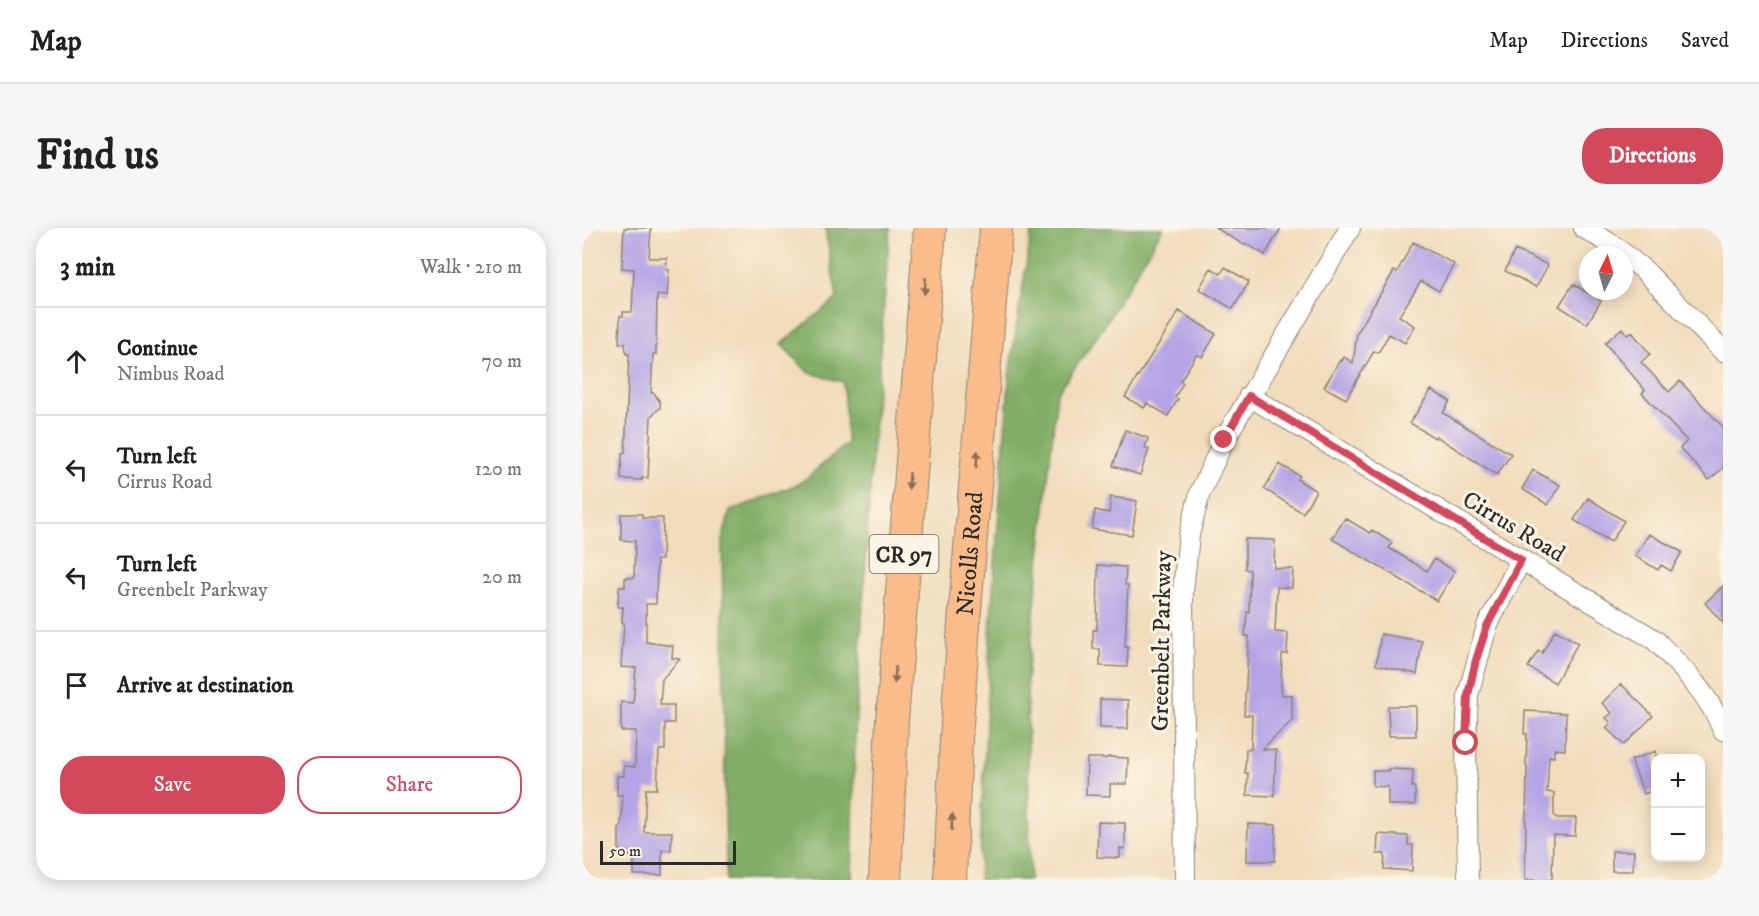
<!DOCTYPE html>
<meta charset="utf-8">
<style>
:root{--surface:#fff;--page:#f6f6f6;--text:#202124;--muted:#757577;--line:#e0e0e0;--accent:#d1495b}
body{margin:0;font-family:"IM FELL DW Pica",serif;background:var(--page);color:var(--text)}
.controls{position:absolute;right:18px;bottom:18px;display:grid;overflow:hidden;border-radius:12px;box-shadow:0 3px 15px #0003}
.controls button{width:54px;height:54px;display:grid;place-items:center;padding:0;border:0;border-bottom:2px solid var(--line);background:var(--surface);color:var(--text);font:30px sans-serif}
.compass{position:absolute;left:997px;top:18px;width:54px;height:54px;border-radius:50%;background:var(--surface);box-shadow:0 3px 15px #0003;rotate:5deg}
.scale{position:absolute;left:18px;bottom:15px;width:136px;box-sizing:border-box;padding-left:6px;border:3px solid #2b2b2b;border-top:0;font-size:16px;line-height:21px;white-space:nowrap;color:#2b2b2b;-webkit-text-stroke:4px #fcf5e5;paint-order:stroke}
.stop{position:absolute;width:18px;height:18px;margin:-14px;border:4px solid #d1495b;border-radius:50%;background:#fff}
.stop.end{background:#d1495b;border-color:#fff;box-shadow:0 2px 6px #0008}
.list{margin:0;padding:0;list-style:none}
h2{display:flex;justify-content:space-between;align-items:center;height:78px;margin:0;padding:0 24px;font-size:26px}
h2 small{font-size:20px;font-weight:400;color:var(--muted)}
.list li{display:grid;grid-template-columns:39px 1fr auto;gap:18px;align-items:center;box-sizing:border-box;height:108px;padding:0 24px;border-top:2px solid var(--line)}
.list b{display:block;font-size:22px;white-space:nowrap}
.list p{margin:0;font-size:20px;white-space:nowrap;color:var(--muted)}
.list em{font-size:20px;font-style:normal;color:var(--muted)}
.actions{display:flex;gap:12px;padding:18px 24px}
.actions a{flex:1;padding:14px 0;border:2px solid var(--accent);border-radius:24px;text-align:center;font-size:21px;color:var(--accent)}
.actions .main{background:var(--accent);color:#fff}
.icon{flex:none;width:33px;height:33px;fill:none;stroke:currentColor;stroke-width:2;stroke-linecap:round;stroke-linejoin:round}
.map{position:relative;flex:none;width:1141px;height:652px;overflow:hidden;border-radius:24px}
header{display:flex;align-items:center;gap:36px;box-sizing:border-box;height:84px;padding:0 30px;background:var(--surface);border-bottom:2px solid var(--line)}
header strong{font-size:28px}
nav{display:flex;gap:33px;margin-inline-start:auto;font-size:21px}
.intro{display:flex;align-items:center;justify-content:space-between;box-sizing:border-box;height:144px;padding:0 36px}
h1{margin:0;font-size:42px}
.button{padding:15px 27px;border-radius:24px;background:var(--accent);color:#fff;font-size:21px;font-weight:700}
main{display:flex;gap:36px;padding:0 36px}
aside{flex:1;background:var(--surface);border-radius:24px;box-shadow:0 3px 15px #0003}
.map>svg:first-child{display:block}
.forest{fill:#81ad66;stroke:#566c48;stroke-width:1.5}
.building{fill:#b3a4e5}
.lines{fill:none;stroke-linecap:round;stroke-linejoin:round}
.minor-casing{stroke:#8e8473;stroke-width:22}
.trunk-casing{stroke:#8e8473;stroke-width:34}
.minor{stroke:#fff;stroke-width:20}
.trunk{stroke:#fabc8b;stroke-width:32}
.oneway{fill:#886c56}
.route{stroke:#d1495b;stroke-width:8}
.labels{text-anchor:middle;stroke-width:6;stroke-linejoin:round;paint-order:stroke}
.shield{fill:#fcf5e5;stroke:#6a6863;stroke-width:1.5}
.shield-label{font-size:22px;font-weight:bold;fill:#2b2b2b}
.street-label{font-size:24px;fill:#2b2b2b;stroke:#fcf5e5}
</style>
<header>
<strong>Map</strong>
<nav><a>Map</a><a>Directions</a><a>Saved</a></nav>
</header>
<div class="intro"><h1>Find us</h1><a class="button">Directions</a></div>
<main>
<aside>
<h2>3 min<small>Walk · 210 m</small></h2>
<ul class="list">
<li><svg class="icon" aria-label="ahead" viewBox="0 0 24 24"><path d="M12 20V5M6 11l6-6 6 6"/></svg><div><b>Continue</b><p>Nimbus Road</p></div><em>70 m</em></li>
<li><svg class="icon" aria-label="left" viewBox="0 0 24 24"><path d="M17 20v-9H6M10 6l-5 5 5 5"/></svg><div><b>Turn left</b><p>Cirrus Road</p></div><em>120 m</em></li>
<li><svg class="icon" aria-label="left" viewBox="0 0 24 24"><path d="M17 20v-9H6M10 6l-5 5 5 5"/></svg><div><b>Turn left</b><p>Greenbelt Parkway</p></div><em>20 m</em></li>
<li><svg class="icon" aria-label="arrive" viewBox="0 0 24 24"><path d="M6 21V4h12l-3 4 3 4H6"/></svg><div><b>Arrive at destination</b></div></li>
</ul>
<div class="actions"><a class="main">Save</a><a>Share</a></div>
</aside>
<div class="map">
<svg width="1141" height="652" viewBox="0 0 1141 652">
<rect width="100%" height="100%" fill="#fcf5e5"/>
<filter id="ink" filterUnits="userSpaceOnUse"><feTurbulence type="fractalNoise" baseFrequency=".0167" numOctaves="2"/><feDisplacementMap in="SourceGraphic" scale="12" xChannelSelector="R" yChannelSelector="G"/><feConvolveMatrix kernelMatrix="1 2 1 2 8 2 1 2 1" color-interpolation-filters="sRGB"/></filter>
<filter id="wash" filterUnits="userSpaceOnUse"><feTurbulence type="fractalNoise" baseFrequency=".008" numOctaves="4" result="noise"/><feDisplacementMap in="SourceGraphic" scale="24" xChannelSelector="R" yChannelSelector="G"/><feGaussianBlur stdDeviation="1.35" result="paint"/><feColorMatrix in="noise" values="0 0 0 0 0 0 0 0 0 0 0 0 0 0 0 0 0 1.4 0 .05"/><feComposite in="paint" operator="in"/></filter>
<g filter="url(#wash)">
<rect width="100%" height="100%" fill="#f1dcbb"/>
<!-- forest -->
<path class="forest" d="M243,0h65l-18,228 -17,279 -3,145h-126l-4,-340 8,-29 68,-27 10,-7 39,-34 -4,-61 -35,-10 -27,-28 56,-46z
M450,0h131l-62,103 -44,62 -30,287 3,200h-51l12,-264 19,-248z"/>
<g id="blocks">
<!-- building -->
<path class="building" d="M42,0h27l-2,30h18l-1,12h3l-2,26 -10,-1 -1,59h-3l-2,39h3l6,9v6l-9,8 -3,62h-6v2l-21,-1 1,-26h3l1,-20 3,-79h-3l-1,-11h-6l1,-27h3v-4h9l2,-43 -12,-1z
M634,0h65l-16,27 -20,-12 -1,2z
M831,14l41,22 -15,27 -18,-10 -22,35 16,10 -10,17 -16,-9 -11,19 -4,-2 -28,48 -22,-12 16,-27 2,1 2,-4 9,6 4,-30 37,-62 3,1z
M933,22l33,15 -12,22 -31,-16z
M643,39l24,15 -16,27 -34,-20 12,-21 10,6z
M991,56l28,17 -14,23 -28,-18z
M597,83l37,23 -14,23 -5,-3 -17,27 3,2 -8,14 3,2 -10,17 -21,-13 -3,5 -19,-11z
M1040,100l5,7 5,-3 18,22 -9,8 28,30 11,-11 43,46v41l-14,12 -29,-32 7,-7 -45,-48 3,-3 -40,-47z
M849,162l19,11 -7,12 68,41 -14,21 -61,-39 -1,2 -25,-15z
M543,202l23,8 -3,10 4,1 -9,26 -27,-9z
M697,236l21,12 -3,3 19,12 -13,22 -39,-24z
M951,242l27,15 -12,20 -26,-16z
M529,269l26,4 -5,34 -40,-6 3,-19 14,3z
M1006,270l36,23 -13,21 -37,-22z
M39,286h21v4h21l-1,42h-5l-1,44h-10v38l27,4 -1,12 8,1 -18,20 -2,26h14v18h-9v27h-6l-2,39h-11l-2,43h28l-1,18h-9v25h-28v-19h-15v-29h2l2,-32h-6v-19h7v-10l11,1 1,-36h-15v-29l12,1 3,-35 -15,-1 3,-44 -2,-1 1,-15h-5l1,-20h6v-9h9l1,-37 -14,-1z
M763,290l25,15 2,-3 20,13 -3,5 38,23 7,-12 21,12 -18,30 -105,-62z
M1067,306l33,18 -11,19 -10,-6 -3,5 -23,-14z
M663,311l30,1 -1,28 19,1 -1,19 -15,-1 -2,45 13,1 -1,21h-5l-1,33 1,8h10v26l-30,28 14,1 -2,46 -27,-1 1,-22h-3l1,-24h5l1,-34h-8l5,-79h-4l2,-24h2l1,-42 -5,-1z
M516,337l28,2 -1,18h3l-3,62h3l-1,20 -27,-1v-17h-7v-19h4z
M1141,358v37l-18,-20z
M973,402l23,13 -23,40 -27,-16 10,-16 4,2z
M799,406l41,7 -5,33 -41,-9z
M1039,456l32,32 -29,29 -18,-17 5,-5 -5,-5 6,-5 -10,-10z
M518,471l28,1v29l-28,-1z
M806,478h28v30h-27z
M943,483l41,2 -1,37 -11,-1v8l-5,-1 -2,36 7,1v23l2,1 1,1h19l-1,18 -22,-1 -1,45h-27l2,-114 -1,-1 1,-31h-3z
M1074,523v38l-12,5 -13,-34z
M526,529l20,1 -1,26h-17v12l-24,-1 1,-37h20z
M806,541l25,1 -1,17h3v18h-27v-18l-15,-1v-15h15z
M516,594l27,1v26l-5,-1v10l-23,-1z
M666,596l28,1 -1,36h-28z
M796,606l30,2v9h5l-1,26 -28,-2 1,-15h-8z
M1030,623h22l-1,20h-21z"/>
</g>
</g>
<g filter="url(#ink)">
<use href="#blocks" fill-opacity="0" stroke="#8e8473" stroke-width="1.5"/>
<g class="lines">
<!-- minor casing -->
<g class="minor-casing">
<path id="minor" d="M1002,0l30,18 30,24 79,81
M667,168l406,244c26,27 54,54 68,90
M603,652l-2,-289 6,-56 11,-42 24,-53 126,-212
M886,652l-2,-137 2,-48 19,-69 34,-66"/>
</g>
<!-- trunk casing -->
<g class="trunk-casing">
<g id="trunk">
<path d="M303,652l7,-159 38,-493"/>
<path id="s1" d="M368,652l6,-141 9,-129 31,-382"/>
</g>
</g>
<!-- minor -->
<use href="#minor" class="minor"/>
<!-- trunk -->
<use href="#trunk" class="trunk"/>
</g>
<!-- one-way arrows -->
<defs><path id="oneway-solid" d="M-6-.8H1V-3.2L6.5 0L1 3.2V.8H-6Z" transform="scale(1.5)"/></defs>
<g class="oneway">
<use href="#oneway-solid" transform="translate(343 58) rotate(95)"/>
<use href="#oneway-solid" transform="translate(395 231) rotate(-85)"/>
<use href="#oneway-solid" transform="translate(327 253) rotate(94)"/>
<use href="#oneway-solid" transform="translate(313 447) rotate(94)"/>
<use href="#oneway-solid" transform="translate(370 594) rotate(-87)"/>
</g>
</g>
<g class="lines" filter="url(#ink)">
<!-- route -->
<path class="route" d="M642,212l25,-44 272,164 -34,66 -11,34 -8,35 -2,48"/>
</g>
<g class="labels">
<!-- shield labels -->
<rect class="shield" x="287.5" y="307" width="69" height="38" rx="4.5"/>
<g class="shield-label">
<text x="322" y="334">CR 97</text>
</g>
<!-- street labels -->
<g class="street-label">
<text transform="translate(932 298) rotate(31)" y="8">Cirrus Road</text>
<text dy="8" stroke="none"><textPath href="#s1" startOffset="327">Nicolls Road</textPath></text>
<text transform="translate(579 413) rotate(-89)" y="8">Greenbelt Parkway</text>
</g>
</g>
</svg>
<div class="controls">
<button>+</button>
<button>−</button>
</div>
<svg class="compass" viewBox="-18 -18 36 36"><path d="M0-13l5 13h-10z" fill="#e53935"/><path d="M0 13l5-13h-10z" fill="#757577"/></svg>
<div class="scale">50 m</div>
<div class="stop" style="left:884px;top:515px"></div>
<div class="stop end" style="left:642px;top:212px"></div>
</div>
</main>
